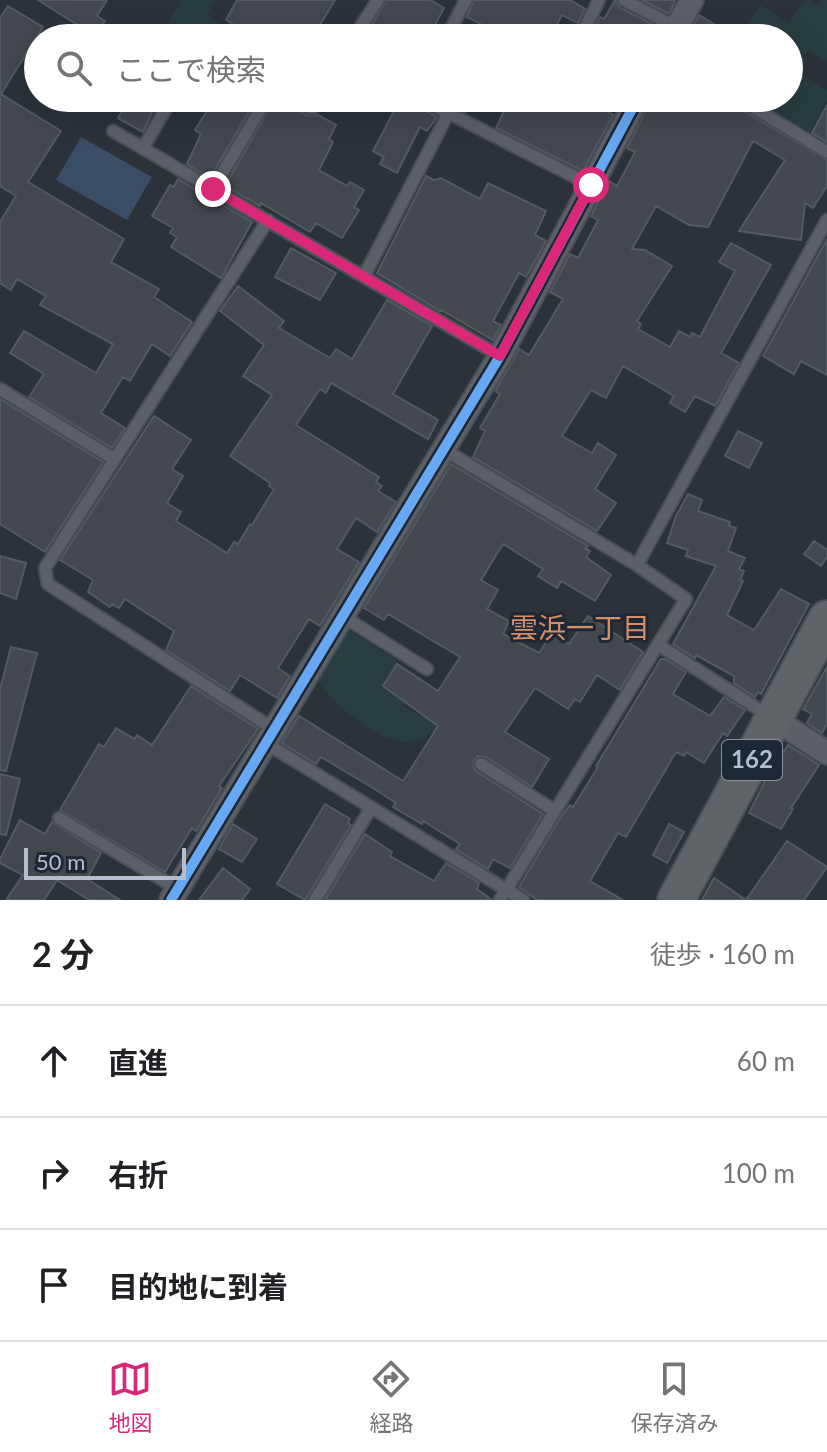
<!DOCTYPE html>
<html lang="ja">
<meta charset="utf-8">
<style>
:root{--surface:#fff;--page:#f2f2f2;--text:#202124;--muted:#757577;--line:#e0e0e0;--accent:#db2777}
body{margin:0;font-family:Lato,"Noto Sans JP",sans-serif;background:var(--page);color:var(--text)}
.scale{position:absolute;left:24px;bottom:20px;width:162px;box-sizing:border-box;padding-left:8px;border:4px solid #b5beca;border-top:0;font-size:22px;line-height:28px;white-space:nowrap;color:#b5beca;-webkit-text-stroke:6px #1e2835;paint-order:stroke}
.stop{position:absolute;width:24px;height:24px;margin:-18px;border:6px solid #db2777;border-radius:50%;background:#fff}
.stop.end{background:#db2777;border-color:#fff;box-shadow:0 2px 8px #0008}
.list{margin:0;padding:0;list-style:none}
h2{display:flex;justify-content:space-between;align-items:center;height:104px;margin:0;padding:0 32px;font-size:34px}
h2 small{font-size:26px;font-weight:400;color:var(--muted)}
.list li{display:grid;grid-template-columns:52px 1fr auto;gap:24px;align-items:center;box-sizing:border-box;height:112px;padding:0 32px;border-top:2px solid var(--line)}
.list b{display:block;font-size:30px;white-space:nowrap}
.list em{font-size:26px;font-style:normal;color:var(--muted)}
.icon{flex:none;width:44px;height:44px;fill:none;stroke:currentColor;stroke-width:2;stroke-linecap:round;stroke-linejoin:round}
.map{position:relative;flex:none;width:827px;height:900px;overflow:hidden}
.search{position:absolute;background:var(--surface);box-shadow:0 8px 32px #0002;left:24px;right:24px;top:24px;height:88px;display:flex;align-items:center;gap:20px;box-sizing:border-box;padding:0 28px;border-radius:44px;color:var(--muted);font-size:30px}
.sheet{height:440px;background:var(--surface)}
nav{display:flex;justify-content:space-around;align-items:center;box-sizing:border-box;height:112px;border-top:2px solid var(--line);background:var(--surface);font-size:22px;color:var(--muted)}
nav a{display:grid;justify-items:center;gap:4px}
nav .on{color:var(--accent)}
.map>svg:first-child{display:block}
.green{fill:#283d40}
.water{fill:#394d65}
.building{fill:#42484e;stroke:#535961;stroke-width:2}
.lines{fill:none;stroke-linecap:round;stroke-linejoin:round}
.service-casing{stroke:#494e54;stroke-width:15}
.minor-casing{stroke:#494e54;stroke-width:26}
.trunk-casing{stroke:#484e55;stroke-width:40}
.service{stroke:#5b6068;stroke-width:11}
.minor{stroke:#5b6068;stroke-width:22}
.trunk{stroke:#5f6468;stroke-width:36}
.cycleway-casing{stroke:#1e2835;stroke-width:15}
.cycleway{stroke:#66a8f1;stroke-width:10}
.route{stroke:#db2777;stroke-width:10}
.labels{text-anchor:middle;stroke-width:6;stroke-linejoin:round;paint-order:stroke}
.shield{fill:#1e2835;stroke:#88919d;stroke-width:2}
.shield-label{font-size:24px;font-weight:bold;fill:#b5beca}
.neighbourhood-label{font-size:28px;fill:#d68f64;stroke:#1e2835}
</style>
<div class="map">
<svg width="827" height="900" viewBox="0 0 827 900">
<rect width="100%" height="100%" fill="#2b323a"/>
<!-- green -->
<path class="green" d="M181,0h35l-9,15 26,16 -4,7h-43l-20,-12z
M810,0l8,5 3,-5h6v61l-19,-10 -12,21 31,18v11l-20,35 -56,-33 3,-5h35v-60h-52l24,-33 27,18 15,-21z
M345,632h7l46,29 -17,26 25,15 -2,4 16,10 16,-25 15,9c-7,11 -14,31 -25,37 -36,20 -90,-30 -110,-58z"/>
<!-- water -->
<path class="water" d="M81,137l71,40 -25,43 -71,-40z"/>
<!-- building -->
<path class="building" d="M38,0h69l-10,16 8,5 -10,15z
M237,0h98l-23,38h-80l6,-11 -12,-7z
M386,0h44l14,8 -16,30h-47l-13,-7z
M474,0h96l15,9 -7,14 -16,-8 -12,23h-76l7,-14 -14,-7z
M615,0l5,8 40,20 -3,10h-63l3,-5 -4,-2 7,-14 4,2z
M642,0h32l1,1 -6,13z
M8,6l35,21 -42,67 60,37 -33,51 96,57 -13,23 48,27 -5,8 38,25 -22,34 -18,-12 -22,37 -7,-4 -22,36 24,15 -13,20 -83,-51 15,-23 -34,-21 14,-22 72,42 17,-29 -73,-39 6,-9 -29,-17 -6,11 -11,-7v-61l16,-26 -16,-10v-168z
M699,15l38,23h-50z
M129,98h30l-16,34 -25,-14z
M215,98h42l-47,80 -23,-14 14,-30 -6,-4z
M275,98h11l4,7 18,11 10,-1 18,10 -7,14 4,3 -14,28 28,16 3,-4 14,8 -10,17 5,3 -17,28 -26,-15 -6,9 -49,-29 -1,3 -35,-20z
M401,98h10l4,7 22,12 -10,14 -7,-4 -23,46 -17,-9 4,-7 -11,-6z
M438,98h36l-8,14z
M478,98h105l30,17 -30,56 -87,-43 8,-17z
M652,98h78l4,7 93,55v26l-14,22 -8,-5 -4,37 -62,-9 46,-71 -32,-19 -45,86 -19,-2 -33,-19 -24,43 13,1 27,16 -35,55 4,3 -3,5 32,18 9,-16 11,6 2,-4 8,4 35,-66 -16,-9 12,-19 40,22 -50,88 18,10 -24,43 -20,-10 -10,16 -15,-9 4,-7 -51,-30 -17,32 -15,-8 -29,46 30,17 6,-10 18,12 -21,34 21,14 -19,28 -124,-74 12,-26 -5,-3 20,-34 -5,-3 24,-42 10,6 34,-56 -13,-7 20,-38 8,4 20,-38 -7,-4 18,-35 8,5 18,-34 -8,-4z
M827,105v37l-15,-9z
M426,176l8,4 7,-2 39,21 8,-16 58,28 -11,24 11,6 -20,36 -7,-4 -26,48 8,4 -8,15 -52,-30 -1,1 -63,-38z
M178,179l74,43 -31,56 -50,-31 6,-10 -7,-4 3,-5 -21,-12 18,-31 4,2z
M827,239v136l-26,-14 -7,13 -31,-18z
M291,248l45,25 -16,27 -45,-23z
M238,286l46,35 -5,7 51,30 6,-9 16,10 35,-59 45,26 -39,68 45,26 -10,19 -97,-56 -5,10 -6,-4 -24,36 83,52 -3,5 6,4 -4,5 18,11 -19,30 -21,-14 -19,31 22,13 -39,64 -11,-7 -31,49 12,8 -13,22 -37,-23 -10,16 -64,-41 8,-19 -49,-32 -6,9 -7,-4 -2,3 -22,-15 5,-12 -33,-20 94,-144 37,24 -19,29 11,7 -16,27 14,9 -5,9 51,32 7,-11 4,2 12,-20 2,1 22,-36 -5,-3 1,-3 -40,-27 42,-61 -29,-19 21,-31 -44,-34z
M0,399l103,63 -58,90 -45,-28z
M738,431l24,12 -13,25 -24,-12z
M451,464l137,82 -2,3 4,2 -4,6 25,18 -16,26 -34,-20 -4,7 -19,-12 5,-7 -40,-25 -22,36 17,10 -11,19 22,12 -6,13 36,19 13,-20 17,11 19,-28 55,36 -23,38 -23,-15 -17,27 -5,-3 -7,10 -33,-21 -30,44 44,27 -17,28 -46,-30 -8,-1 -4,4 -1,7 3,4 67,43 -33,54 -17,-9 -5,10 -32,-20 4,-5 -37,-23 -1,3 -29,-17 3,-4 -23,-15 -52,-31 -5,7 -34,-21 17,-27 104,65 25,-39 10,-16 -55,-40 14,-22 41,27 22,-34 -72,-43 -4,6 -20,-12z
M688,494l14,6 -4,11 32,11 -1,4 7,2 -8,23 17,7 -6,11 5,2 -4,9 3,1 -16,34 27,15 27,-41 28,15 -48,90 -3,-2 -3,5 -21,-14v-7l-38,-21 -1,3 -22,-14 43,-78 -30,-10 2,-6 -21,-7 9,-27z
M814,541l13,9v7l-6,9 -17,-12z
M0,556l26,7 -10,36 -16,-6z
M11,647l26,6 -31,118 -6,-1v-81z
M661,659h4l21,13 -13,22 37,22 14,-19 21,13 -18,26 -4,-3 -19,30 -18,-11 -2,4 -8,-4 -50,85 -8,-4 -28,48 33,19h-86l-18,-13 41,-69 10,-13 3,2 25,-40 -2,-1z
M827,667v57l-5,9 -15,-10 5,-9 -9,-5z
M191,686l67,43 -39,57 3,2 -26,43 -4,-3 -27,44 -105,-62 39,-66 5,3 12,-19 19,11 2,-4 15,10z
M788,745l31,20 -28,43 2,1 -12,20 -32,-16 19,-38z
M0,774l20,5 -14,56 -6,-1z
M325,804l25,15 -2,4 3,2 -46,75 -28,-16z
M20,820l25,14 7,-12 49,31 -14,26 33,21h-31l-32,-20 -13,20h-38l17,-25 -23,-12v-4z
M233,824l24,15 -15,23 -23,-13z
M669,824l15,8 -17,31 -14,-8z
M365,834l27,18 -2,4 44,25 12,-18 33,20 -2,6 15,11h-167z
M787,841l40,26 -23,33h-102l12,-22 32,22z
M223,868l27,21 -8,11h-43z"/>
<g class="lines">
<!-- service casing -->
<g class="service-casing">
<path id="service" d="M624,0l52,27
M353,38l25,-38
M446,38l20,-38
M580,38l19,-38
M294,98l18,11 6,-11
M419,98l172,87
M738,98l89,54
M113,131l387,225
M143,148l29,-50
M213,189l54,-91
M268,220l-223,348 3,16 227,146
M364,276l84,-162
M0,389l114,70
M443,449l194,116 49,34 -186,301
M637,565l190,-345
M344,617l83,52
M659,645l110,71
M267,744l256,156
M481,764l74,47
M59,818l119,71
M315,900l56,-92"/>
</g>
<!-- minor casing -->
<g class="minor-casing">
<path id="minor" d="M671,38l21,-38
M774,719l53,34
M171,900l329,-544 138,-258"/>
</g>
<!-- trunk casing -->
<g class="trunk-casing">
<path id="trunk" d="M676,900l151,-281"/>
</g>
<!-- service -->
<use href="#service" class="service"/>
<!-- minor -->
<use href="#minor" class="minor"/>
<!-- trunk -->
<use href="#trunk" class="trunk"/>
<!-- cycleway casing -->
<g class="cycleway-casing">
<path id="cycleway" d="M171,900l329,-544 138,-258"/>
</g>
<!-- cycleway -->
<use href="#cycleway" class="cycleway"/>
</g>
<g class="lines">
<!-- route -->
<path class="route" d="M213,189l287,167 91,-171"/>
</g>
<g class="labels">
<!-- shield labels -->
<rect class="shield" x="722" y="740" width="60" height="40" rx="6"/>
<g class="shield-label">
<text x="752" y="768">162</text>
</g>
<!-- neighbourhood labels -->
<g class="neighbourhood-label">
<text x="580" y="638">雲浜一丁目</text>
</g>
</g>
</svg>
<div class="scale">50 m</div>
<div class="stop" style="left:591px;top:185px"></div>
<div class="stop end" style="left:213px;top:189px"></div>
<div class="search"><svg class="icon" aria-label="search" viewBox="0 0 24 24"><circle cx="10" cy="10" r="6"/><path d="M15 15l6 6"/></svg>ここで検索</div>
</div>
<section class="sheet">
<h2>2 分<small>徒歩 · 160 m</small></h2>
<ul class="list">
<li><svg class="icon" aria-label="ahead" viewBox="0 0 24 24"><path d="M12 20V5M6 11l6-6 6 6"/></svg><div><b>直進</b></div><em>60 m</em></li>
<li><svg class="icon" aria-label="right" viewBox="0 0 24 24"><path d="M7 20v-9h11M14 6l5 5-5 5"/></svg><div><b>右折</b></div><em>100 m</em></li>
<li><svg class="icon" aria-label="arrive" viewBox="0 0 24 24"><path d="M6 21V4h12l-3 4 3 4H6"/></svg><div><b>目的地に到着</b></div></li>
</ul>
</section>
<nav>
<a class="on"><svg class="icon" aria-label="map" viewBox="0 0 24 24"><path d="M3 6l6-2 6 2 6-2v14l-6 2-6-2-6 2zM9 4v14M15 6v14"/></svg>地図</a>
<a><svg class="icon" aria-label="directions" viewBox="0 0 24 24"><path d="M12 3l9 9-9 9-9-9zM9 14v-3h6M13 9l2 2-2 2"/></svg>経路</a>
<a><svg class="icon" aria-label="saved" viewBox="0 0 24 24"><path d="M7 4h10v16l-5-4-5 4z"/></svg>保存済み</a>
</nav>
